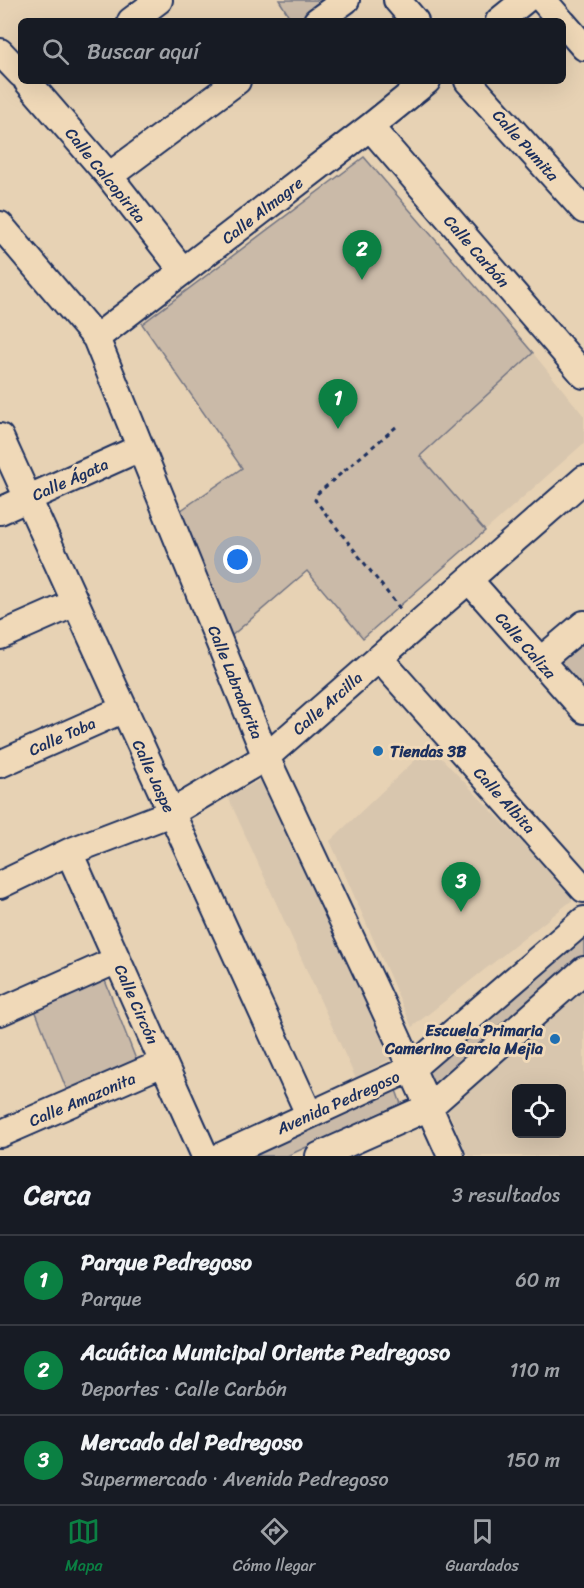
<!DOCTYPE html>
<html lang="es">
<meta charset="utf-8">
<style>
:root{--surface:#171b24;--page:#20242c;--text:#f1f3f6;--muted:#9ea1a6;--line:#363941;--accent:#0b8043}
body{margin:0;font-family:Sriracha,sans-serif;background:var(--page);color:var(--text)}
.controls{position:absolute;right:18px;bottom:18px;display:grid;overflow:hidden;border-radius:9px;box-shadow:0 6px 24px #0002}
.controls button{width:54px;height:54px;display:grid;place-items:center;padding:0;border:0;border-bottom:2px solid var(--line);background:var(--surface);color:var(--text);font:30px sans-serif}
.you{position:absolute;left:238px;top:560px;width:21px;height:21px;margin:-15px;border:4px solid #fff;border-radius:50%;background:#1a73e8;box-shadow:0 0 0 9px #1a73e833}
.badge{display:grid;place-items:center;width:39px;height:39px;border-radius:50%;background:var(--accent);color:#fff;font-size:20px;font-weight:700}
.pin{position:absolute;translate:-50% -50px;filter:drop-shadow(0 2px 3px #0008)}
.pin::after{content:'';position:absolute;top:32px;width:21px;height:18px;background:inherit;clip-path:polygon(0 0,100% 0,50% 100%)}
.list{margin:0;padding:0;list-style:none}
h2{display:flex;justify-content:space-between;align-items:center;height:78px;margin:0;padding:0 24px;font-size:26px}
h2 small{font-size:20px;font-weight:400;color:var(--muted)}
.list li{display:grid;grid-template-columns:39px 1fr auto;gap:18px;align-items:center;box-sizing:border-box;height:90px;padding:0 24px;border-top:2px solid var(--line)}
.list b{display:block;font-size:22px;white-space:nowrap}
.list p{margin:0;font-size:20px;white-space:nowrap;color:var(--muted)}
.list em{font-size:20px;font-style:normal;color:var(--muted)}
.icon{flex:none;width:33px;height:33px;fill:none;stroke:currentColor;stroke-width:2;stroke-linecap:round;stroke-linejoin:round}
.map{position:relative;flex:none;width:584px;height:1156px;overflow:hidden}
.search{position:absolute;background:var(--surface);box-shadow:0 6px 24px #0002;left:18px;right:18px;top:18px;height:66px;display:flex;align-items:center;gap:15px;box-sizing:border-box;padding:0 21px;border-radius:9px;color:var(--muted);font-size:22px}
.sheet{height:348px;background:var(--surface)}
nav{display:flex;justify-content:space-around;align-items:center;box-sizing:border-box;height:84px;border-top:2px solid var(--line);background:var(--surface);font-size:16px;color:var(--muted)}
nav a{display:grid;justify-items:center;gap:3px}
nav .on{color:var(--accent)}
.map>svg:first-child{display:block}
.built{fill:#d8c6ae;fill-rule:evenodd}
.green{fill:#cabaa8;stroke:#727483;stroke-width:1.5}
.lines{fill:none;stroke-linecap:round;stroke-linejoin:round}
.minor-casing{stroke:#1b2f5e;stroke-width:30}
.path{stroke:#1b2f5e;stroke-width:3;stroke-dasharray:4.5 4.5;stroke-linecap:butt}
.minor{stroke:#f0d9b8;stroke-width:26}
.poi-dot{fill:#1f6fb2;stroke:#f0d9b8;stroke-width:2}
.labels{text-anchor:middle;stroke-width:6;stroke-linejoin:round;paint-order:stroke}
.street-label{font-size:16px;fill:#1b2f5e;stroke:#f0d9b8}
.poi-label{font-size:16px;font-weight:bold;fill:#1b2f5e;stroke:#f0d9b8;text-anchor:start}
</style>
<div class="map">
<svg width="584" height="1156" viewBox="0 0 584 1156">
<rect width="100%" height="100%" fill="#e7d2b4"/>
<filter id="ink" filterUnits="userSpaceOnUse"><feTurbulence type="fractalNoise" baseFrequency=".0167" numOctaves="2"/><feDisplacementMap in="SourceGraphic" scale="12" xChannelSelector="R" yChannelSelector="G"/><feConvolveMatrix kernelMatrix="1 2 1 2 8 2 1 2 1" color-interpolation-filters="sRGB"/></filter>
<g filter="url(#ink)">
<!-- built -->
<path class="built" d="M533,353l51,63v27l-99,88 -65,-75z
M430,746l145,152 -163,129 -82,-186z
M264,778l128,280 -36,21 -128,-282z
M584,989v167h-116l-22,-50zM516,1088h46v46h-46z"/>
<!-- green -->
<path class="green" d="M279,0h48l-27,21h-8z
M364,157l169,196 -113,103 65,75 -122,107 -56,-67 -77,66 -53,-124 65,-45 -100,-144z
M584,641v66l-33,-37z
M584,935v20l-155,134 -10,-14z
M104,978l33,84 -69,31 -33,-83z
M396,1090l5,14 -114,52h-35z"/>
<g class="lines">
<!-- minor casing -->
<g class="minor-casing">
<path id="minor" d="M397,0l18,21
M543,0l18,21
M131,21l28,-21
M317,21l29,-21
M499,21l26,-21
M563,23l21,24
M0,52l21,22
M27,81l82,95 74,95
M468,81l116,129
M370,127l214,248
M109,176l128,-95
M0,225l96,113 170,419 122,260 63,139
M96,338l274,-211 57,-46
M0,437l309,677
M0,511l140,-63
M469,580l115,130
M0,636l75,-33
M379,658l205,231
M540,661l44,-37
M0,764l124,-55
M69,852l136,304
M0,885l69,-33 102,-39 95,-56 318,-278
M0,1012l117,-52
M0,1134l163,-71
M221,1156l191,-88 172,-148
M319,1156l110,-49 155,-137"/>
</g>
<!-- path -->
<path class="path" d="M396,427l-78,66 -3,7 86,110"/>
<!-- minor -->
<use href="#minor" class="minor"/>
</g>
</g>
<!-- markers -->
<g class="poi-dot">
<circle cx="378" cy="751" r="6"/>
<circle cx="555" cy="1039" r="6"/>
</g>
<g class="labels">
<!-- street labels -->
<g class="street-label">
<text transform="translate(526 145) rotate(48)" y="6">Calle Pumita</text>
<text transform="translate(106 175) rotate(51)" y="6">Calle Calcopirita</text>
<text transform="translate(262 210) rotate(-38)" y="6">Calle Almagre</text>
<text transform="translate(477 251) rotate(49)" y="6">Calle Carbón</text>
<text transform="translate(70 479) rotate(-24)" y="6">Calle Ágata</text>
<text transform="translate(526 645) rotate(49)" y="6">Calle Caliza</text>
<text transform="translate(236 682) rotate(68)" y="6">Calle Labradorita</text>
<text transform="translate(327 703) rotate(-41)" y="6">Calle Arcilla</text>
<text transform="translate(62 736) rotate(-24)" y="6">Calle Toba</text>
<text transform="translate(154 776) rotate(65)" y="6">Calle Jaspe</text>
<text transform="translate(505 800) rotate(48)" y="6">Calle Albita</text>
<text transform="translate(137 1004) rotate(66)" y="6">Calle Circón</text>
<text transform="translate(82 1099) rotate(-23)" y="6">Calle Amazonita</text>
<text transform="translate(338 1102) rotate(-24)" y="6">Avenida Pedregoso</text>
</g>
<!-- poi labels -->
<g class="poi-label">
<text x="390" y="757">Tiendas 3B</text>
<text x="543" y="1036" text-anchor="end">Escuela Primaria<tspan x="543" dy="18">Camerino Garcia Mejia</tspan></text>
</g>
</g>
</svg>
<div class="controls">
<button><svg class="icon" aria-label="locate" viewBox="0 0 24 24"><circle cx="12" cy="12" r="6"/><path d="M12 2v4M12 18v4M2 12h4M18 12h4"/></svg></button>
</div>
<div class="you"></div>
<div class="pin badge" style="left:338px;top:429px">1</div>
<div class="pin badge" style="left:362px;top:280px">2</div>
<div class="pin badge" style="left:461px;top:912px">3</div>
<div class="search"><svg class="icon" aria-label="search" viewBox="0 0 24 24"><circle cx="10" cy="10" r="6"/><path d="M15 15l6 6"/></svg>Buscar aquí</div>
</div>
<section class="sheet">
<h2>Cerca<small>3 resultados</small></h2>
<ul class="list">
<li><span class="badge">1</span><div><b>Parque Pedregoso</b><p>Parque</p></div><em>60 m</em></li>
<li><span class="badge">2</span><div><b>Acuática Municipal Oriente Pedregoso</b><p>Deportes · Calle Carbón</p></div><em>110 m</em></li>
<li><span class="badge">3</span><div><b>Mercado del Pedregoso</b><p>Supermercado · Avenida Pedregoso</p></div><em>150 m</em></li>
</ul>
</section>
<nav>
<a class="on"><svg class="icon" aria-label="map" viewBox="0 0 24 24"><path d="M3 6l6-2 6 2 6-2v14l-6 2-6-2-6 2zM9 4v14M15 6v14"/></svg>Mapa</a>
<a><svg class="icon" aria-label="directions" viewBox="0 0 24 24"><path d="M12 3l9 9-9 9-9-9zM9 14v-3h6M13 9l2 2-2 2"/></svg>Cómo llegar</a>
<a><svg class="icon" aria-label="saved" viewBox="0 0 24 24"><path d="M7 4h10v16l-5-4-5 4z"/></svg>Guardados</a>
</nav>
